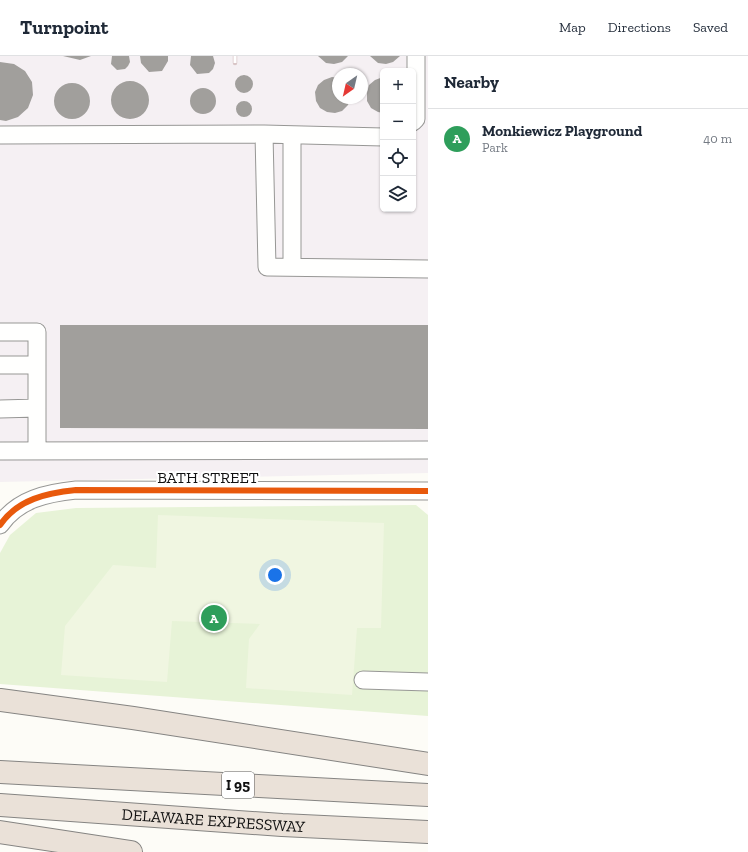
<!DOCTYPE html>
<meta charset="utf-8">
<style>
:root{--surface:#fff;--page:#f2f2f3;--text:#1f2937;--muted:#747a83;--line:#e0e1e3;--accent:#646362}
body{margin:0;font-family:"Zilla Slab",serif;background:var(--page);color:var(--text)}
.controls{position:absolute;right:12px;top:12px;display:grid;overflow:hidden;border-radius:6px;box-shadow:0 1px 3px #0004}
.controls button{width:36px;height:36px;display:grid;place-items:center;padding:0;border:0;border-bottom:1px solid var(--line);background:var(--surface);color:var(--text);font:20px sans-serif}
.compass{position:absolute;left:332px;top:12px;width:36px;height:36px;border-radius:50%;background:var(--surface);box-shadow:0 1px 3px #0004;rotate:214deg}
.you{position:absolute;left:275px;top:519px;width:14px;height:14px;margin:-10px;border:3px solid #fff;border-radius:50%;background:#1a73e8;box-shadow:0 0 0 6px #1a73e833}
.badge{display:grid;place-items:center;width:26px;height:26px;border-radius:50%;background:var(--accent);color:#fff;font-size:13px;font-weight:700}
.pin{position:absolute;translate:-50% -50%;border:2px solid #fff;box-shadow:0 1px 4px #0006}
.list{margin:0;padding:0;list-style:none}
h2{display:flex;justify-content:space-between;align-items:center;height:52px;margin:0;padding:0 16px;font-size:17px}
h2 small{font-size:13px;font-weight:400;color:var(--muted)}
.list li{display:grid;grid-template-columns:26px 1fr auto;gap:12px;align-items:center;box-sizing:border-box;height:60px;padding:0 16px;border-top:1px solid var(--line)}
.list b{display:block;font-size:15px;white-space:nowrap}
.list p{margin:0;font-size:13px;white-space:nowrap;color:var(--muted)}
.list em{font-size:13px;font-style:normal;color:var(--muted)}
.icon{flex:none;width:22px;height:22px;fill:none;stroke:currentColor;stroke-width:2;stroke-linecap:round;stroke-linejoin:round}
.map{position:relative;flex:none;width:428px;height:796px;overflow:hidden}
header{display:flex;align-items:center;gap:24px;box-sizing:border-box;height:56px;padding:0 20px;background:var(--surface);border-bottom:1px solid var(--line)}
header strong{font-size:19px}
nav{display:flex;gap:22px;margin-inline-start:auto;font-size:14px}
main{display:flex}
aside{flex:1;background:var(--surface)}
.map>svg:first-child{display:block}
.industrial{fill:#f5f0f3;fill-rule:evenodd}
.green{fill:#e7f3d7}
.pitch{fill:#f0f6e1}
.building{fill:#a19f9c}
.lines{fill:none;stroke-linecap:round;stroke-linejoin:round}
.minor-casing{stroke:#979795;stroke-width:19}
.highway-casing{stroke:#858482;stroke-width:24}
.minor{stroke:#fffffe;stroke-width:17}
.highway{stroke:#eae1d8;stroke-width:22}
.rail-casing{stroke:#d9c6c7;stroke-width:4.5}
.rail{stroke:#fff;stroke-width:3;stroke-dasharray:9;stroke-linecap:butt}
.cycleway-casing{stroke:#fff;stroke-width:8}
.cycleway{stroke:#e8590c;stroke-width:6}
.labels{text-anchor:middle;stroke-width:4;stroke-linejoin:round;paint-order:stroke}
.shield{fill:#fff;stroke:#585858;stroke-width:1}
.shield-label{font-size:15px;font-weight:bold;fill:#111}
.street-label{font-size:16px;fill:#111;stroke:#fff}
</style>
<header>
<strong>Turnpoint</strong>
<nav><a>Map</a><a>Directions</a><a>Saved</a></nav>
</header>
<main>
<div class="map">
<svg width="428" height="796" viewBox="0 0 428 796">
<rect width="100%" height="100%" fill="#fdfcf7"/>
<!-- industrial -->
<path class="industrial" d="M0,0h428v417l-428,9zM383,15h30v138h-30zM338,18h24v24h-24z"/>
<!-- green -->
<path class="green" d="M416,449l12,10v201l-428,-32v-131l10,-18 26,-22 40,-5z"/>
<!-- pitch -->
<path class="pitch" d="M158,459l226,8 -3,105h-24l-5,67 -106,-7 3,-49 11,-15 -88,-3 -5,61 -106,-7 4,-49 48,-61 43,3z"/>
<!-- building -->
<path class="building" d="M63,0h28l-11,4z
M112,0h17l1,6 -2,4 -3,3 -8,1 -6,-6z
M140,0h28v5l-6,10 -13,1 -8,-9z
M191,0h22l2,7 -2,6 -4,4 -12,1 -7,-9z
M318,0h30l-6,6 -8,2 -8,-1z
M370,0h30l-7,6 -7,2 -8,-1z
M0,6l14,2 11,7 7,11 1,13 -5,13 -10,9 -12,4 -6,-1z
M235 28a9 9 0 1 1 18 0a9 9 0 1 1-18 0Z
M332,21l6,1v20h13l-3,7 -6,6 -7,2 -8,-1 -7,-4 -4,-7 -1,-9 3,-7 6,-5z
M383,21v36l-5,-1 -7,-4 -4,-7v-8l2,-8 6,-5z
M111 44a19 19 0 1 1 38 0a19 19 0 1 1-38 0Z
M54 45a18 18 0 1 1 36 0a18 18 0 1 1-36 0Z
M190 45a13 13 0 1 1 26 0a13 13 0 1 1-26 0Z
M236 53a8 8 0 1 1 16 0a8 8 0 1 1-16 0Z
M60,269h368v104l-368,-1z"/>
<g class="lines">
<!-- minor casing -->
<g class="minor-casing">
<path id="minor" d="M413,66l3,-3v-63
M264,78l3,133 161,2
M0,79l264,-1 119,3
M292,79v132
M0,276h37v119
M0,309h37
M0,353l37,-1
M0,395l428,-1
M0,469c18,-26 47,-32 76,-35l352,1
M363,624l65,2"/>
</g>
<!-- highway casing -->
<g class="highway-casing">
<g id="highway">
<path d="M0,644l133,18 295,46"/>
<path d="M0,716l428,23"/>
<path id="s1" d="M0,749l282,20 146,7"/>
<path d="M0,776l131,20"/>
</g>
</g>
<!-- minor -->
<use href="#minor" class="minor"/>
<!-- highway -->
<use href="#highway" class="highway"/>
<!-- rail casing -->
<g class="rail-casing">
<path id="rail" d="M235,7v-7"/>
</g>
<!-- rail -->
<use href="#rail" class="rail"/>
<!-- cycleway casing -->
<g class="cycleway-casing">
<path id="cycleway" d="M0,469c18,-26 47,-32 76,-35l352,1"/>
</g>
<!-- cycleway -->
<use href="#cycleway" class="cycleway"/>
</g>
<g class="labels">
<!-- shield labels -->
<rect class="shield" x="222" y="716" width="32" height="26" rx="3"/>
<g class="shield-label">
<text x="238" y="734">I 95</text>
</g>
<!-- street labels -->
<g class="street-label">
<text x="208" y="427">BATH STREET</text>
<text dy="6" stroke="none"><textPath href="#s1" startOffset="214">DELAWARE EXPRESSWAY</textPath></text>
</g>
</g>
</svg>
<div class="controls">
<button>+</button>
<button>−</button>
<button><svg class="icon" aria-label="locate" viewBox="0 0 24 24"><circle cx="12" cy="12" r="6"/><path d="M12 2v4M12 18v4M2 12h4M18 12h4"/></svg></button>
<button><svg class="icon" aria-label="layers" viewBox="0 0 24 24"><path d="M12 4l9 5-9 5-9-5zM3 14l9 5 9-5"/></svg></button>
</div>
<svg class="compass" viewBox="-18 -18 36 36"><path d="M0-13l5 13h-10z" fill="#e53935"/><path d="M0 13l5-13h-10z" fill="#747a83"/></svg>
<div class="you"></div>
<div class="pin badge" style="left:214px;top:562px;background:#2e9e5b">A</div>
</div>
<aside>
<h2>Nearby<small></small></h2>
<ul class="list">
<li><span class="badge" style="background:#2e9e5b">A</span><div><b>Monkiewicz Playground</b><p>Park</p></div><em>40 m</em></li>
</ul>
</aside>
</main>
